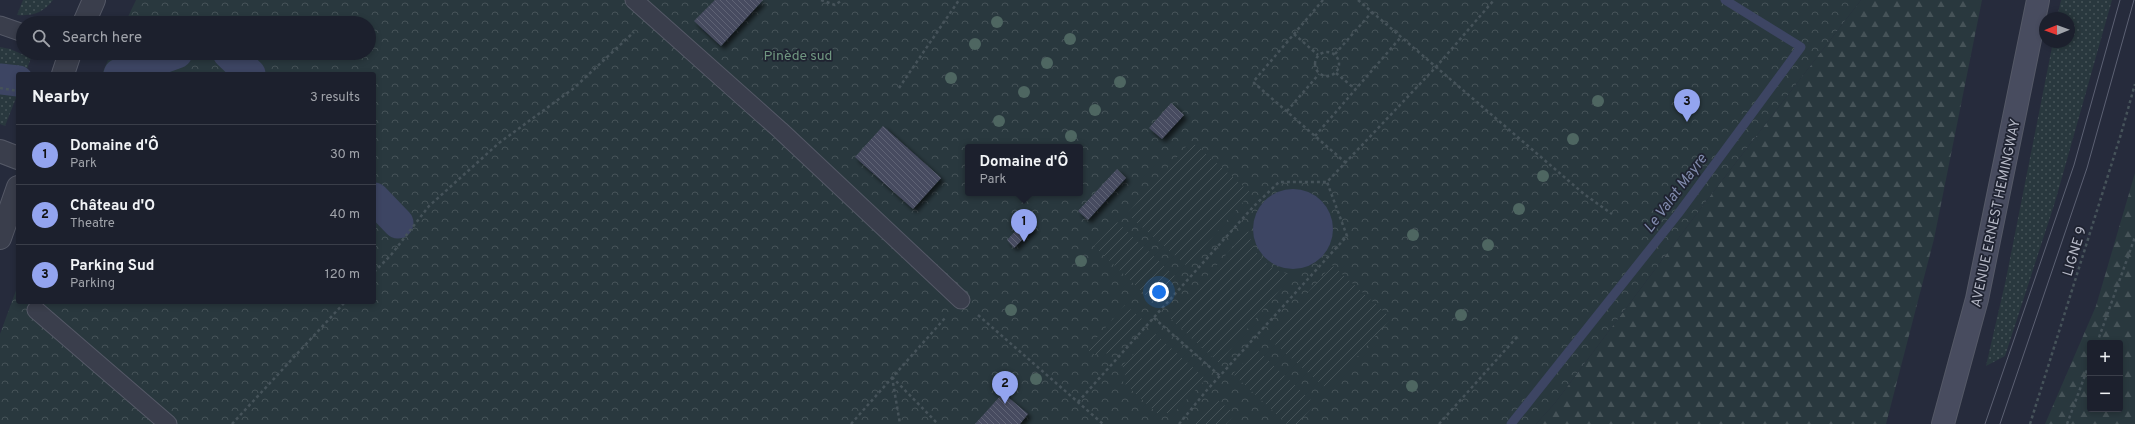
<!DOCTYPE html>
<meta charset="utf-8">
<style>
:root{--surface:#1c202d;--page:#252835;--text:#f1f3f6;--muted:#a0a3aa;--line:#3a3e49;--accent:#93a4ef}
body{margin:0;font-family:Overpass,sans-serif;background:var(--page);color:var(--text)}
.controls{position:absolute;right:12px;bottom:12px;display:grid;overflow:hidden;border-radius:4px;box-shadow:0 2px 6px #0003}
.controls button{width:36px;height:36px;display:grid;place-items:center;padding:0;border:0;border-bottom:1px solid var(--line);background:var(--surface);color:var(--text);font:20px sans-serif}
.compass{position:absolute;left:2039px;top:12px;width:36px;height:36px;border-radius:50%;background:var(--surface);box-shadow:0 2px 6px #0003;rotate:269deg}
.you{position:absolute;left:1159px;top:292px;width:14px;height:14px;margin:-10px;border:3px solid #fff;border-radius:50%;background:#1a73e8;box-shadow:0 0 0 6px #1a73e833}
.badge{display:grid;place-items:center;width:26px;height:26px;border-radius:50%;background:var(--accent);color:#111;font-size:13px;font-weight:700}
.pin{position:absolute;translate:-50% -33px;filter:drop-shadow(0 1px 2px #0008)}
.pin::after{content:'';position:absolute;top:21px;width:14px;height:12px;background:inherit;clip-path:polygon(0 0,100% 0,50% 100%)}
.popup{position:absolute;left:965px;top:144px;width:118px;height:52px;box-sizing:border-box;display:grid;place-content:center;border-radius:4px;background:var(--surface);filter:drop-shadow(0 1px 3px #0005);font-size:13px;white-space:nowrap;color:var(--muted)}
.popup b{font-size:15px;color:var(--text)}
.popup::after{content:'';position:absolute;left:50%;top:100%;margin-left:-8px;border:8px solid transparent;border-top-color:var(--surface)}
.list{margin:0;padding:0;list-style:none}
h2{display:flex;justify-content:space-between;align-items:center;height:52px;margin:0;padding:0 16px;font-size:17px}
h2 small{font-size:13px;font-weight:400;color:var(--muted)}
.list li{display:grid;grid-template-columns:26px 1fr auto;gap:12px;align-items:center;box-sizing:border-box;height:60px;padding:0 16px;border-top:1px solid var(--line)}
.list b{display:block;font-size:15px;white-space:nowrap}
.list p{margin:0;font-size:13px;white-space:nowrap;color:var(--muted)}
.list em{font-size:13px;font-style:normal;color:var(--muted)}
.icon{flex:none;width:22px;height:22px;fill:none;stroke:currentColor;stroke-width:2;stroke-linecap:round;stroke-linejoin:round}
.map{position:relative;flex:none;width:2135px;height:424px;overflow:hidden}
.search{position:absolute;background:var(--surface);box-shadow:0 2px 6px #0003;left:16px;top:16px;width:360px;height:44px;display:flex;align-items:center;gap:10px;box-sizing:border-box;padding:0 14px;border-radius:22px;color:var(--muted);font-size:15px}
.panel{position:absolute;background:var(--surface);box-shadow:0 2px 6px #0003;left:16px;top:72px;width:360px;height:232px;border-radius:4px}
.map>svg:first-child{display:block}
.grass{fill:url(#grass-dots)}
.forest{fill:url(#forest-firs);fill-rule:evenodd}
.park{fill:url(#park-crowns);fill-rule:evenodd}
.garden{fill:url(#garden-furrows)}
.water{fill:#3d4563}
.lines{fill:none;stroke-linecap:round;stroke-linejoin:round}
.stream{stroke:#3d4563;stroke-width:9}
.canal{stroke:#3d4563;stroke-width:31}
.building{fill:url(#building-back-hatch);filter:url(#shadow)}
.service-casing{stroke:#555967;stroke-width:19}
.minor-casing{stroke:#555967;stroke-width:24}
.secondary-casing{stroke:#555967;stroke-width:24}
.path{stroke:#46535a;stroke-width:2.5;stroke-dasharray:3 3;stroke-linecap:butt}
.service{stroke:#3a3e4c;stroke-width:17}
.minor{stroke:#3a3e4c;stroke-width:22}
.secondary{stroke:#484c5f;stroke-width:22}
.tram{stroke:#5c6173;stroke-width:1}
.tree{fill:#4e6661}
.labels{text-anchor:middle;stroke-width:3.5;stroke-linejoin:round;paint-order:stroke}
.park-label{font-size:14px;fill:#6f9680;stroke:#1f2331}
.street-label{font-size:14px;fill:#b6b9c7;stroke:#1f2331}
.water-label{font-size:15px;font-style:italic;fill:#808aac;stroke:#1f2331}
</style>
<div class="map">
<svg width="2135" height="424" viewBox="0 0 2135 424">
<defs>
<pattern id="grass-dots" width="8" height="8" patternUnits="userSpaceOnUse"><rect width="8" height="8" fill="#29383e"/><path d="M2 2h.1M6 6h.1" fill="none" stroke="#465358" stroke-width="1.8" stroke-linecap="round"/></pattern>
<pattern id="forest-firs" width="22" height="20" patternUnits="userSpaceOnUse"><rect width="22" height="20" fill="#29383e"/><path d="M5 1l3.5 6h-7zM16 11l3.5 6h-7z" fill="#465358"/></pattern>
<pattern id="park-crowns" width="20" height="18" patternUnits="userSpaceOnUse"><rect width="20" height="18" fill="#29383e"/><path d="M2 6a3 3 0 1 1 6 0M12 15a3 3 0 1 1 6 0" fill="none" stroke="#465358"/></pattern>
<pattern id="garden-furrows" width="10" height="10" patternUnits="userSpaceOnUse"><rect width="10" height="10" fill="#29383e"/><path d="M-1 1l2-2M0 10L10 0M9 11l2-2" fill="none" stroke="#465358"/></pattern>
<pattern id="building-back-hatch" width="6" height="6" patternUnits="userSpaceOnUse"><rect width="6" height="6" fill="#474c60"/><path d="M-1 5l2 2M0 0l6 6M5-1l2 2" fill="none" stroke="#5f6475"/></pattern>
<filter id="shadow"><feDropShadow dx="3.5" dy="3.5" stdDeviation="2" flood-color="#0009"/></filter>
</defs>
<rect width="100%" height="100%" fill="#262b3c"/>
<!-- grass -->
<path class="grass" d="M23,0h30c-10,13 -20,16 -36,15z
M2061,0h51l-57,202 -50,154 -19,10 20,-87 47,-237h16v-24h-12z
M0,47l10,2 21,9 -6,16h-7v19l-13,33 -5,-2z"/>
<!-- forest -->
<path class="forest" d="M1861,0h121l-48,239 -48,185h-350l19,-21 152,-203z
M2135,173v251h-90l51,-118zM2090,343h30v66h-30z"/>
<!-- park -->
<path class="park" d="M136,0h1725l-154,200 -152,203 -19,21h-1536v-90l18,-49v17h356v-228h-272l9,-21h258v-30h-244zM968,147h112v46h-112z"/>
<!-- garden -->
<path class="garden" d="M1191,141l60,52 -64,73 -60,-52z
M1117,222l58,54 -23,25 -58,-55z
M1248,230c4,23 20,41 44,45l-73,88 -49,-45z
M1332,265l59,53 -63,72 -60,-52z
M1125,305l17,14 -33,35 -8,-2 -6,3 -8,-6z
M1154,333l52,46 -32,34h-8l-6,3 -37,-34 3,-10 -4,-6z
M1256,349l59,55 -18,20h-10l-54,-50z
M1214,397l21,17 -9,10h-34z"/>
<!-- water -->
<path class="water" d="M1253 229a40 40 0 1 1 80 0a40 40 0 1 1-80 0Z"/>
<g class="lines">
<!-- stream -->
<path class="stream" d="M1511,424l167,-210 123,-167 -76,-47"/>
<!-- canal -->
<path class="canal" d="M228,53l22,21
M119,74l58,-21
M0,79l18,2
M374,198l24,25"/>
</g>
<!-- building -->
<path class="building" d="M715,0h48l-42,46 -27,-25z
M1171,103l13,12 -22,24 -13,-11z
M883,126l58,52 -28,31 -58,-52z
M1117,169l9,9 -38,42 -10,-9z
M1026,220l8,8 -20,20 -7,-8z
M1003,393l25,21 -8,10h-45z"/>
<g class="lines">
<!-- service casing -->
<g class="service-casing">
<path id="service" d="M634,0l146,130 181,170
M0,25l23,8
M36,310l132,114"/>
</g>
<!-- minor casing -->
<g class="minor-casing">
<path id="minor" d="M84,23l10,-23
M63,74l7,-21
M0,151l18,7
M0,238l18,-51"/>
</g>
<!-- secondary casing -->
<g class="secondary-casing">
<path id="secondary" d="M1943,424l34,-125 61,-299"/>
</g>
<!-- path -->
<path class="path" d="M821,0l14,5 7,-5
M1323,0l-70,82 93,81
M1358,0l226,194 28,20
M1294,34l24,21
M1315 64a12 12 0 1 1 24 0a12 12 0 1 1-24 0Z
M1335,54l37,-42
M1336,73l19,16
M0,88l18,3
M899,88l60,-88
M1287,111l32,-37
M1315,136l86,-99
M374,272l17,-17 38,-49 70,-63 75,-55 60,-56
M978,315l125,109
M1154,318l66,58
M2097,343l38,-106
M892,377l46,47
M892,377l8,47
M1078,402l175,-195 26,-25h48l109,-115 58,-67
M232,424l113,-122
M851,424l94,-106
M1179,424l28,-34 140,-154 -20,-54
M1439,424l78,-87
M2030,424l91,-290 14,-50
M2067,424l23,-62"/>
<!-- service -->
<use href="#service" class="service"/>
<!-- minor -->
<use href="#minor" class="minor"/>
<!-- secondary -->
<use href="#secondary" class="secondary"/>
<!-- tram -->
<path class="tram" d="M1985,424l89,-259 46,-165
M2000,424l87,-256 47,-168"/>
</g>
<!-- trees -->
<g class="tree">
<circle cx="997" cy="22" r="6"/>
<circle cx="1070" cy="39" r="6"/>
<circle cx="975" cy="44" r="6"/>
<circle cx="1047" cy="63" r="6"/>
<circle cx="951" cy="78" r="6"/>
<circle cx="1120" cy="82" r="6"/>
<circle cx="1024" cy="92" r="6"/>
<circle cx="1598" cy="101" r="6"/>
<circle cx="1095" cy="110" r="6"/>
<circle cx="999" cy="121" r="6"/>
<circle cx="1071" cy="136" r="6"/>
<circle cx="1573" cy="139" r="6"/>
<circle cx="1543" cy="176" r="6"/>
<circle cx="1519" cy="209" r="6"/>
<circle cx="1413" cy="235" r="6"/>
<circle cx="1488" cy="245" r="6"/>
<circle cx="1081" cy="261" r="6"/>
<circle cx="1011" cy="310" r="6"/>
<circle cx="1461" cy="315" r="6"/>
<circle cx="1036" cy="379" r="6"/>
<circle cx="1412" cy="386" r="6"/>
</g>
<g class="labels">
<!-- park labels -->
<g class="park-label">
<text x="798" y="60">Pinède sud</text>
</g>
<!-- street labels -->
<g class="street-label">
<text transform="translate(1995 213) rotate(-78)" y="5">AVENUE ERNEST HEMINGWAY</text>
<text transform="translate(2074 251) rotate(-73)" y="5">LIGNE 9</text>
</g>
<!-- water labels -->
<g class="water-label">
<text transform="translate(1675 193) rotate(-53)" y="5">Le Valat Mayre</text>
</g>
</g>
</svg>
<div class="controls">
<button>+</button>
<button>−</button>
</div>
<svg class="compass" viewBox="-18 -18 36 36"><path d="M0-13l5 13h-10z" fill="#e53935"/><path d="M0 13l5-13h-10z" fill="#a0a3aa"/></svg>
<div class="you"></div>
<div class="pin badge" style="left:1024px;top:242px">1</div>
<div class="popup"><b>Domaine d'Ô</b>Park</div>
<div class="pin badge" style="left:1005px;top:404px">2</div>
<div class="pin badge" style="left:1687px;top:122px">3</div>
<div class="search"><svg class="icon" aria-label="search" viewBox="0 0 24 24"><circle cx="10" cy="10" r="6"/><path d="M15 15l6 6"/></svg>Search here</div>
<section class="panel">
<h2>Nearby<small>3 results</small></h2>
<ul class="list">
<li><span class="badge">1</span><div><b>Domaine d'Ô</b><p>Park</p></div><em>30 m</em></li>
<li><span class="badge">2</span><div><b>Château d'O</b><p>Theatre</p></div><em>40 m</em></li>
<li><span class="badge">3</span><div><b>Parking Sud</b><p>Parking</p></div><em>120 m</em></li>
</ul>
</section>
</div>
